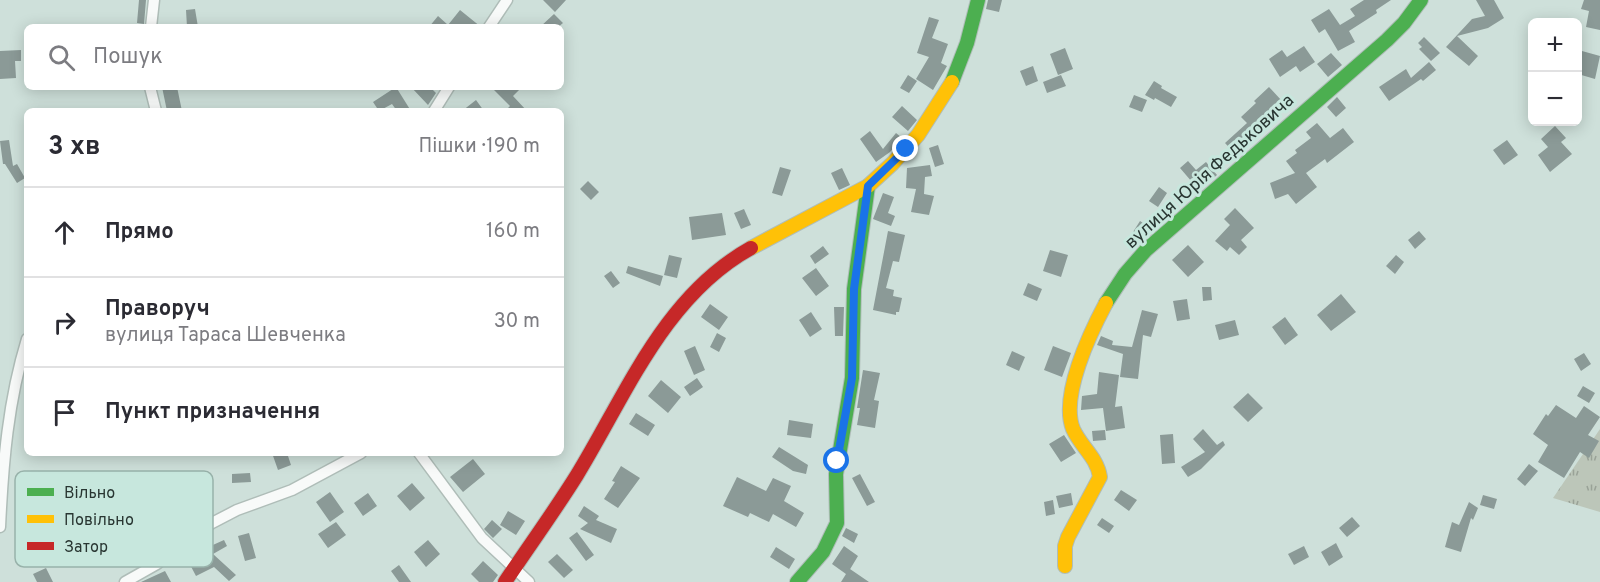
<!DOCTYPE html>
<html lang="uk">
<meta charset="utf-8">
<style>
body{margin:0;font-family:Overpass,sans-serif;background:#f2f2f3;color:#2b2b33}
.controls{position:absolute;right:18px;top:18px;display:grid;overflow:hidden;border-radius:9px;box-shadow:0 3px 15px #0003}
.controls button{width:54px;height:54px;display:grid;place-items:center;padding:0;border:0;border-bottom:2px solid #e1e1e2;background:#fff;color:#2b2b33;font:30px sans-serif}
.stop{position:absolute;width:18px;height:18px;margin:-14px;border:4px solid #1a73e8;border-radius:50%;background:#fff}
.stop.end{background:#1a73e8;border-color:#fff;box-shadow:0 2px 6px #0008}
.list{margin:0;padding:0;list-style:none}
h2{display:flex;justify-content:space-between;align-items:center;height:78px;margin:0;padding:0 24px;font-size:26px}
h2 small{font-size:20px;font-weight:400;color:#7c7c81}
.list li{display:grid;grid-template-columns:39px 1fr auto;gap:18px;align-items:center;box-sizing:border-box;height:90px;padding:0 24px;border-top:2px solid #e1e1e2}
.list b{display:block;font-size:22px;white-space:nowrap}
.list p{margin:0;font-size:20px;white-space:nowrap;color:#7c7c81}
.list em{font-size:20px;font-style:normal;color:#7c7c81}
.icon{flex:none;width:33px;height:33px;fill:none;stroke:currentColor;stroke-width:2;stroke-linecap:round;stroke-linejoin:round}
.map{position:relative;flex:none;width:1600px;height:582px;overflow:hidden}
.search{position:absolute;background:#fff;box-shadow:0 3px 15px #0003;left:24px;top:24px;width:540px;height:66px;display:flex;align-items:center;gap:15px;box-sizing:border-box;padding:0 21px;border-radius:9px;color:#7c7c81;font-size:22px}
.panel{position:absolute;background:#fff;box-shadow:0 3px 15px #0003;left:24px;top:108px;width:540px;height:348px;border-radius:9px}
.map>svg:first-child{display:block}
</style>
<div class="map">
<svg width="1600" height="582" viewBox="0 0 1600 582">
<defs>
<pattern id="grass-tufts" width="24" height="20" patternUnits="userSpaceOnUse" patternTransform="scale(1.5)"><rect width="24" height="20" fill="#bcc6b9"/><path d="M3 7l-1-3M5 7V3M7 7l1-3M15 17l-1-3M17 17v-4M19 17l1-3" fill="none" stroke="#99a297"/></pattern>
</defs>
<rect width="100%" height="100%" fill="#cee0da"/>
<path fill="url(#grass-tufts)" d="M 1600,429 L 1600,512 L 1553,498 Z"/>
<path fill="#8b9a97" d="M 139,0 L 146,0 L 144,24 L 137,23 Z
M 543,0 L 566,0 L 555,12 Z
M 988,0 L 1002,0 L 999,12 L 986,9 Z
M 1364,0 L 1391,0 L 1376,10 L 1377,13 L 1349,31 L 1355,42 L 1338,51 L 1325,29 L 1319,33 L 1311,20 L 1329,9 L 1340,25 L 1355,16 L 1350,9 Z
M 1476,0 L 1494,0 L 1504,18 L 1488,28 L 1457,36 L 1478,56 L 1469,66 L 1446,47 L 1472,19 L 1485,16 Z
M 1584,0 L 1600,0 L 1600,30 L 1586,27 L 1589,11 L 1581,9 Z
M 195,9 L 198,27 L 187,27 L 186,10 Z
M 460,10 L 481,27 L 429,27 L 438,16 L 448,25 Z
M 554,14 L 563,23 L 558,27 L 540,27 Z
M 929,17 L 939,20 L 932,38 L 948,44 L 941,63 L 947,66 L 933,90 L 916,79 L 929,57 L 917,53 Z
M 1424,37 L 1440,53 L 1431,61 L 1419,49 L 1422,47 L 1418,43 Z
M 1304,46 L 1315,62 L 1300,72 L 1296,66 L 1280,77 L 1269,59 L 1282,50 L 1287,57 Z
M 1065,48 L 1073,69 L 1058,75 L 1050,54 Z
M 21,50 L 21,61 L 15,61 L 16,78 L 0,79 L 0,51 Z
M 1582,51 L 1600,56 L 1595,79 L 1578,74 Z
M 1331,53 L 1342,65 L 1328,77 L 1317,64 Z
M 1429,62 L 1436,70 L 1423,81 L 1421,79 L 1389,101 L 1379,87 L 1406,69 L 1411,78 Z
M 1033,66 L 1038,81 L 1026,86 L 1020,71 Z
M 908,75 L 917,81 L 909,93 L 900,88 Z
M 1061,75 L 1066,86 L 1047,93 L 1043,82 Z
M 1154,81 L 1162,86 L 1161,88 L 1177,97 L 1171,107 L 1155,98 L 1154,100 L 1145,95 Z
M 162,87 L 177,87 L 182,111 L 167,111 Z
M 396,87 L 411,111 L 397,111 L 392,104 L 379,111 L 373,102 Z
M 411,87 L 430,87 L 436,93 L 428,105 Z
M 491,87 L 522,87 L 513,96 L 527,111 L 505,111 L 510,106 Z
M 1269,87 L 1282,101 L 1260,122 L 1266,129 L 1237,156 L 1225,143 L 1247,123 L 1241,117 L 1256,103 L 1254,101 Z
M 1134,95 L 1147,100 L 1142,112 L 1129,107 Z
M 1337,97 L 1346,108 L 1336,117 L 1327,107 Z
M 476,100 L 484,111 L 462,111 Z
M 902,106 L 917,120 L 908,131 L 892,117 Z
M 1317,123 L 1330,138 L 1343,128 L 1354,142 L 1327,163 L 1325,159 L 1306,173 L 1317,187 L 1296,204 L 1288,194 L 1275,199 L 1270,183 L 1295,173 L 1286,161 L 1297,153 L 1295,150 L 1311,138 L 1306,132 Z
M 1555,126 L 1566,138 L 1561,142 L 1572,154 L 1550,172 L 1538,155 L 1548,147 L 1541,139 Z
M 870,131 L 883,149 L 896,133 L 902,138 L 890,152 L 876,162 L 860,139 Z
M 9,140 L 13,166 L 17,164 L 25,178 L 17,183 L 5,164 L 3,164 L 0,141 Z
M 1507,140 L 1518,155 L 1504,165 L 1493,150 Z
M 938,145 L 944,164 L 935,167 L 929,148 Z
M 1188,161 L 1196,170 L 1206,162 L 1217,175 L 1192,196 L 1185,188 L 1192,182 L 1180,168 Z
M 930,165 L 932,176 L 925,177 L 924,194 L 934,196 L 929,215 L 911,212 L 916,189 L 906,188 L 907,168 Z
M 780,167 L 791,170 L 782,196 L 772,193 Z
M 842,168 L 850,185 L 839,190 L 831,173 Z
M 588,181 L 599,192 L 591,200 L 580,189 Z
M 1159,187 L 1167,193 L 1158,207 L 1149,201 Z
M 883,193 L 894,197 L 888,213 L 895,216 L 891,226 L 873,219 Z
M 1235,208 L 1254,228 L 1241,240 L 1247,247 L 1239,255 L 1230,247 L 1227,251 L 1215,241 L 1230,225 L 1224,219 Z
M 744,209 L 751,225 L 741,229 L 734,213 Z
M 722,213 L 726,235 L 692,240 L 689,217 Z
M 1140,221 L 1149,227 L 1143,238 L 1133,232 Z
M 888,231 L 905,235 L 899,262 L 893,261 L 886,288 L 894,290 L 893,296 L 902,298 L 899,312 L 896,312 L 896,315 L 873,310 Z
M 1419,231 L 1426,239 L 1415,249 L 1408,240 Z
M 1188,245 L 1204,262 L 1188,277 L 1172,260 Z
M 823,246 L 829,254 L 815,264 L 810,256 Z
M 1050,250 L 1068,255 L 1061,277 L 1043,271 Z
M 669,255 L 682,258 L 677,278 L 664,275 Z
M 1396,255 L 1404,262 L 1395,274 L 1386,266 Z
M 628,266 L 663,276 L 660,286 L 626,273 Z
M 816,268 L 829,286 L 816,296 L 802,278 Z
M 611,271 L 620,283 L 613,288 L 604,276 Z
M 1028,283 L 1042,289 L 1037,301 L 1023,295 Z
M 1202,287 L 1211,287 L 1212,300 L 1203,301 Z
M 1341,294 L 1356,312 L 1331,331 L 1317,315 Z
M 1187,299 L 1190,319 L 1177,321 L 1173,301 Z
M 710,304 L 728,317 L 719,330 L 701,317 Z
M 834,307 L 844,307 L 843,336 L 835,336 Z
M 1142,310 L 1158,314 L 1151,337 L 1143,335 L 1138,379 L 1120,377 L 1123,354 L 1097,345 L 1101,336 L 1113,341 L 1112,345 L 1132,347 Z
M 811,312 L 822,329 L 810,337 L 799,320 Z
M 1285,317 L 1298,335 L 1285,345 L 1272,327 Z
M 1235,320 L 1239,335 L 1219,340 L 1215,325 Z
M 717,333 L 726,338 L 719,352 L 710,347 Z
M 695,346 L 705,370 L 694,375 L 684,351 Z
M 1053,346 L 1071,353 L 1062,377 L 1044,370 Z
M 1012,351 L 1025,357 L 1019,371 L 1006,365 Z
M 1584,353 L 1591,364 L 1581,371 L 1574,359 Z
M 863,370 L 880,373 L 874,400 L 879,401 L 875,428 L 857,425 L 860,408 L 857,408 Z
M 1099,372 L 1119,375 L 1115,407 L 1122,406 L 1125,428 L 1106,431 L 1103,408 L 1081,410 L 1082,396 L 1097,394 Z
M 697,378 L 703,387 L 690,396 L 684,387 Z
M 661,380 L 681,397 L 668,413 L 648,396 Z
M 1583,386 L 1595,393 L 1589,403 L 1577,396 Z
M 1248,393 L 1263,408 L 1248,422 L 1233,407 Z
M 1556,405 L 1576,418 L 1584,406 L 1600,417 L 1588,435 L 1599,441 L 1589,458 L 1580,452 L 1564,478 L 1538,462 L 1548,445 L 1533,434 L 1546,414 L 1548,416 Z
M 636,413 L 655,425 L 648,436 L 629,424 Z
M 789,420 L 813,424 L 811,438 L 787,435 Z
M 1203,429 L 1217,445 L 1223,441 L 1225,445 L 1201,469 L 1188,477 L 1181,467 L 1205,452 L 1193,439 Z
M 1105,430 L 1106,440 L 1093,441 L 1092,431 Z
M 1173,434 L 1175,463 L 1162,464 L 1160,435 Z
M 1064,435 L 1076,453 L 1061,462 L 1049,444 Z
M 779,447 L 808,465 L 806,474 L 793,471 L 772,457 Z
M 272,453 L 287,453 L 291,465 L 278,470 Z
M 473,459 L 485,474 L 463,492 L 450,477 Z
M 1529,464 L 1538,471 L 1525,486 L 1517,479 Z
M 621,466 L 640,478 L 618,508 L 604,499 L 615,482 L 612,481 Z
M 250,473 L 251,482 L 232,483 L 232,474 Z
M 860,474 L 875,502 L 867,506 L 852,478 Z
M 737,477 L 766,491 L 773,478 L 791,486 L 784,501 L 804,513 L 796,527 L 773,514 L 769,522 L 750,513 L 748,517 L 723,506 Z
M 412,483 L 425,498 L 410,511 L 397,496 Z
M 1121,490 L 1137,500 L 1129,511 L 1114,500 Z
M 330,492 L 344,512 L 330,522 L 316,502 Z
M 368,493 L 377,506 L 363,516 L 354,503 Z
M 1071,493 L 1073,505 L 1059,508 L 1056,496 Z
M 1483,495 L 1497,499 L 1494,509 L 1480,505 Z
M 1053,500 L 1055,514 L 1046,516 L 1044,502 Z
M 1469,502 L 1478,508 L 1473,520 L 1471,518 L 1461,552 L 1445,547 L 1452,522 L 1459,525 Z
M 584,506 L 599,516 L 596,520 L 617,529 L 611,543 L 580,529 L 588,523 L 578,516 Z
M 508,511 L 525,521 L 516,535 L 500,525 Z
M 1352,517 L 1360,526 L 1347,537 L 1339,528 Z
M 1102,518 L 1114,526 L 1109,533 L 1097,525 Z
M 492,520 L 502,529 L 493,538 L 484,529 Z
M 336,522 L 346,535 L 328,548 L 318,534 Z
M 846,528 L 858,534 L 854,543 L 842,536 Z
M 577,532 L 594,555 L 586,561 L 569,538 Z
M 249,533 L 256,558 L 245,561 L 238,536 Z
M 224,540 L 227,546 L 213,554 L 236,575 L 229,581 L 214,567 L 196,576 L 186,557 Z
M 428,540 L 440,554 L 426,567 L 414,552 Z
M 1336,543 L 1343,557 L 1329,566 L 1321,552 Z
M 844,546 L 858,556 L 849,571 L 850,569 L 869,582 L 841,582 L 846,574 L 832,564 Z
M 1304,546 L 1309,557 L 1294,565 L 1288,554 Z
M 776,547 L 795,559 L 789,569 L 770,557 Z
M 557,554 L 573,570 L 564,578 L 548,562 Z
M 483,561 L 498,575 L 493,582 L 479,582 L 471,574 Z
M 399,565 L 411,582 L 399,582 L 391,571 Z
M 46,568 L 53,582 L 37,582 L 33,574 Z
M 165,571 L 171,582 L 141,582 Z"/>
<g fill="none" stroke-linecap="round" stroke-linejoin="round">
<defs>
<path id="street" d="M 151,27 L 154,0
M 489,27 L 507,0
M 150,87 L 156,111
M 434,111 L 449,87
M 419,453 L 482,538 L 529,582
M 0,527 C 3,462 8,401 27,339
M 125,582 L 157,564 L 188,538 L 212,523 L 237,510 L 292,490 L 361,453"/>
<path id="fast" d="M 952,82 L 967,43 L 978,0
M 1106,303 L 1125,274 L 1146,250 L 1387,40 L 1404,23 L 1421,0
M 797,582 L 823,552 L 837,523 L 836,474 L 852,378 L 854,289 L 868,186"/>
<path id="slow" d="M 751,248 L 868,186 L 893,163 L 918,135 L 952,82
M 1065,566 L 1065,546 L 1068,537 L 1100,477 C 1097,457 1081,447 1073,429 C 1060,396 1090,333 1106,303"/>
<path id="jam" d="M 505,582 C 529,546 554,512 577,475 C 626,395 664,296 751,248"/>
</defs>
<use href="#street" stroke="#afbdb8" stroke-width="13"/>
<use href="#fast" stroke="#afbdb8" stroke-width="16"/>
<use href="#slow" stroke="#afbdb8" stroke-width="16"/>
<use href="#jam" stroke="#afbdb8" stroke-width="16"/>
<use href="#street" stroke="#f8faf9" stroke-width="10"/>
<use href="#fast" stroke="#4caf50" stroke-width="14"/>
<use href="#slow" stroke="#ffc107" stroke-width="14"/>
<use href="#jam" stroke="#c62828" stroke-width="14"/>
</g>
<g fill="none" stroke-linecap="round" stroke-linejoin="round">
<path stroke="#1a73e8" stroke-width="8" d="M 837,461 L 852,378 L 854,289 L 868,186 L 906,149"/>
</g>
<g text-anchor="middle" stroke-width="6" stroke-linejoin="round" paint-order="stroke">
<g font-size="18" fill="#293632" stroke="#c7e7dd">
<text transform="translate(1209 171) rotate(-42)" y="6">вулиця Юрія Федьковича</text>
</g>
</g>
<rect x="15" y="471" width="198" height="96" rx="9" fill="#c7e7dd" stroke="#98b2aa" stroke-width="1.5"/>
<rect x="27" y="488" width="27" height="8" fill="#4caf50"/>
<rect x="27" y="515" width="27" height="8" fill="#ffc107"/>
<rect x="27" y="542" width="27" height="8" fill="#c62828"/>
<g font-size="16" fill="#293632">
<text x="64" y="498">Вільно</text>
<text x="64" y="525">Повільно</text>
<text x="64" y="552">Затор</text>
</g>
</svg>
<div class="controls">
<button>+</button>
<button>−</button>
</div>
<div class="stop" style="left:837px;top:461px"></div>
<div class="stop end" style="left:906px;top:149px"></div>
<div class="search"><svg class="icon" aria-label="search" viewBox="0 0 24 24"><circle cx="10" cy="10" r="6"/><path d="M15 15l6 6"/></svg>Пошук</div>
<section class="panel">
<h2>3 хв<small>Пішки · 190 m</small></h2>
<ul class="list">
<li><svg class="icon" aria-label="ahead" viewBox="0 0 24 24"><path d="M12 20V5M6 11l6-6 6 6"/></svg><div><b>Прямо</b></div><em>160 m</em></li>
<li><svg class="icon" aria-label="right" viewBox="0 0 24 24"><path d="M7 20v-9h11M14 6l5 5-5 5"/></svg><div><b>Праворуч</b><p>вулиця Тараса Шевченка</p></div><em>30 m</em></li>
<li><svg class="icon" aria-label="arrive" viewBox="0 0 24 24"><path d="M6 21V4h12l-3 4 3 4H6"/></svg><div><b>Пункт призначення</b></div></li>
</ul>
</section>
</div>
